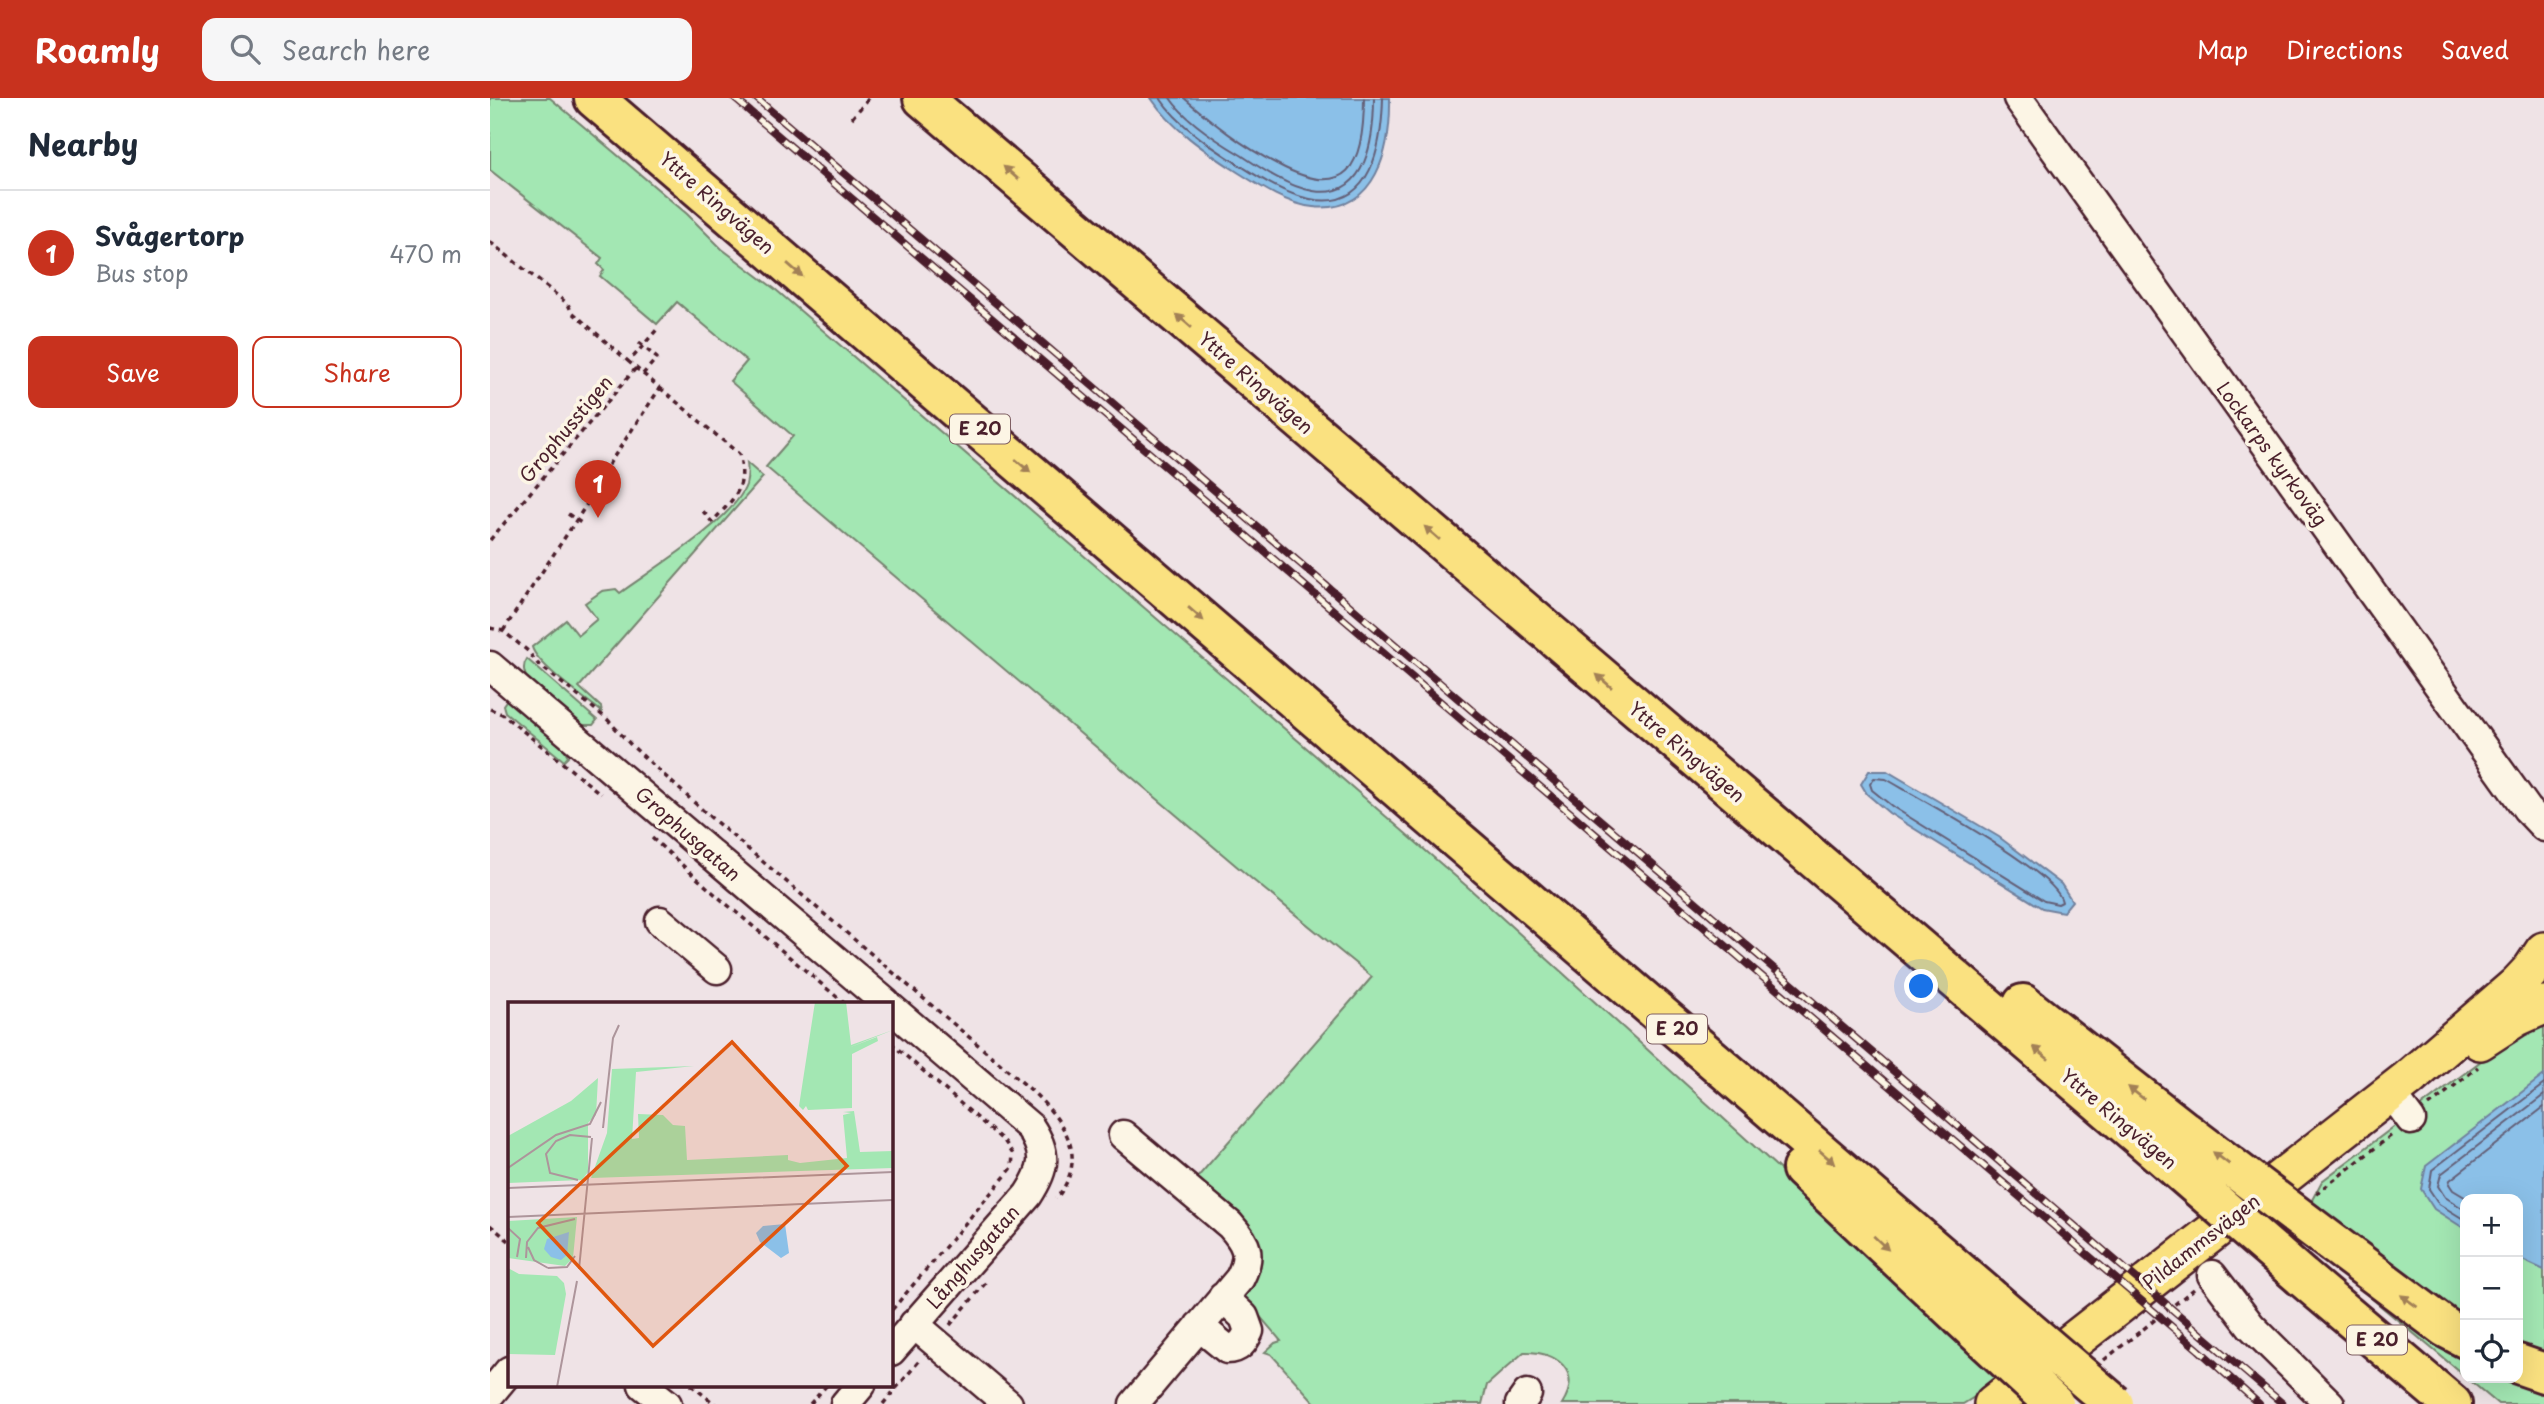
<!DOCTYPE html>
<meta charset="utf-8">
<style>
body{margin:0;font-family:"Playpen Sans",sans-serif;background:#f6f6f7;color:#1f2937}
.controls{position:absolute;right:21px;bottom:21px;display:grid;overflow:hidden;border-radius:14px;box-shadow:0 7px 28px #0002}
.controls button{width:63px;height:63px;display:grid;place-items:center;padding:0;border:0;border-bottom:2px solid #e0e1e3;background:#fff;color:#1f2937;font:35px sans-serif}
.you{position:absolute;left:1432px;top:889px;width:24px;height:24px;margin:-18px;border:5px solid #fff;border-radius:50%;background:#1a73e8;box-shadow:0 0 0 10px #1a73e833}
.badge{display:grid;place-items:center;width:46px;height:46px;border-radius:50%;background:#c8321e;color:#fff;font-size:23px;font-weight:700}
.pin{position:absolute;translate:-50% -58px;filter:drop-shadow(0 2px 4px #0008)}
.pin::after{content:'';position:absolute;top:37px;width:24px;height:21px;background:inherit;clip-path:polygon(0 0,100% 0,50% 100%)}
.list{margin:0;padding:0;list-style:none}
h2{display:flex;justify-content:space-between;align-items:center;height:91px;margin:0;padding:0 28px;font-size:30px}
h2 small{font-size:23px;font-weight:400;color:#747a83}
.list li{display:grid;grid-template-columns:46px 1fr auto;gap:21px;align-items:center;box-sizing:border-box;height:126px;padding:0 28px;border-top:2px solid #e0e1e3}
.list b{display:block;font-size:26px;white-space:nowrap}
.list p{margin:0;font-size:23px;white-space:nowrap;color:#747a83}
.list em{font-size:23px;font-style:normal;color:#747a83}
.actions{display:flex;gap:14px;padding:21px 28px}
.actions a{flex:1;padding:16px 0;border:2px solid #c8321e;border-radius:14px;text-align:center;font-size:24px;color:#c8321e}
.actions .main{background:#c8321e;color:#fff}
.icon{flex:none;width:38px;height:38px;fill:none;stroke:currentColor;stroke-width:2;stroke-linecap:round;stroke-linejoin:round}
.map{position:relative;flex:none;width:2054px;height:1306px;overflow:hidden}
header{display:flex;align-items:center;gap:42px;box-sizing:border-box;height:98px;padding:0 35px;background:#c8321e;color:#fff}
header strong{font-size:33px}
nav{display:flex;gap:38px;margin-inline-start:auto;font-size:24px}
.search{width:490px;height:63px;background:#f6f6f7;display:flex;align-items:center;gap:18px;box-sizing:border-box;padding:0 24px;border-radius:14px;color:#747a83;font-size:26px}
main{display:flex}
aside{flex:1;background:#fff}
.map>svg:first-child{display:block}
</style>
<header>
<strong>Roamly</strong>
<div class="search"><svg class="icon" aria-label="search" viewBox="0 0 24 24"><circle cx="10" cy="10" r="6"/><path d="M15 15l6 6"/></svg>Search here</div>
<nav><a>Map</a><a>Directions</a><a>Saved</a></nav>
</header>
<main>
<aside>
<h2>Nearby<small></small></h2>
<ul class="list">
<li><span class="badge">1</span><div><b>Svågertorp</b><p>Bus stop</p></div><em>470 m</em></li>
</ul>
<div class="actions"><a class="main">Save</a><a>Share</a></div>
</aside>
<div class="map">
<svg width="2054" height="1306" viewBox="0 0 2054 1306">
<rect width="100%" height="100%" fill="#efe3e6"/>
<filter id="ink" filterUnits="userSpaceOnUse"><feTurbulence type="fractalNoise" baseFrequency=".0143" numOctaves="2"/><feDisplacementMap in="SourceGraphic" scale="14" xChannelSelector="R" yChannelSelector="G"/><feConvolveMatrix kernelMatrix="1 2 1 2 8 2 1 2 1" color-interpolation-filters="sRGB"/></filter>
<g filter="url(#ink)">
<path fill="#a3e7b3" stroke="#76836f" stroke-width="2" d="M 0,0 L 60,0 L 197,116 L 232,151 L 285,191 L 980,791 L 1518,1278 L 1473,1306 L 1072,1306 C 1093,1273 1066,1253 1034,1254 L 997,1287 L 992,1306 L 826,1306 L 781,1256 L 775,1254 L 785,1245 L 791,1243 L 749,1194 L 770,1162 L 771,1151 L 706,1081 L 882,879 L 763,782 L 276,369 L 303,338 L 240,283 L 257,263 L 187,204 L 167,226 L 110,178 L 114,172 L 108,166 L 112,160 L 0,72 Z
M 257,365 L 273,379 L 89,589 L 111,609 L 112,614 C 97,602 46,566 42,549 L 76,522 L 88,537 L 107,521 L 95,505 L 112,493 L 126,491 L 130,495 C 161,472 243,423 256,387 C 258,380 258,373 257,365 Z
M 37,561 L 107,622 L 103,627 L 90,627 L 37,581 C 34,574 32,568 37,561 Z
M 18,600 L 73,647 L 78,659 L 74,663 L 15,614 L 13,607 Z
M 2054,920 L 2054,1306 L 2008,1306 L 1977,1280 L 2028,1280 L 2028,1101 L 1975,1101 L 1975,1278 L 1804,1136 L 1832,1083 L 2044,923 Z"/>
<path fill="#8bc0e8" stroke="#71809c" stroke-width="2" d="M 661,0 L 900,0 C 901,50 887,116 823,109 C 796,106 768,87 746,73 C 715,53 682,31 661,0 Z
M 1379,673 L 1397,673 L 1509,739 L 1571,786 L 1582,803 L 1573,814 L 1552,810 L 1399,715 L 1377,696 L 1371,686 Z
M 2054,977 L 2054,1172 L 2028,1160 L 2028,1101 L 1975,1101 L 1975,1131 L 1944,1111 L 1931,1091 L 1936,1068 Z"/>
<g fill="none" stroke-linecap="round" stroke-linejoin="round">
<path stroke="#645f77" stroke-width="2" d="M 670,0 C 688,27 720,48 748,66 C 770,80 794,96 820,101 C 883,114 892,44 893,0
M 680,0 C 695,22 729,44 751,57 C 772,71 798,89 823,93 C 878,102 884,38 884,0
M 694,0 C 723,25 752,48 787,66 C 858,104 874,68 874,0
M 1384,680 L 1396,681 C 1427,699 1568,775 1572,804 L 1568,806 L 1554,803 L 1403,709 L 1382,692 L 1380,686 Z
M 1978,1101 L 1963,1092 L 1959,1086 L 1960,1082 L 2054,1009
M 1975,1112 L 1955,1099 L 1948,1088 L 1951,1076 L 2054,997
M 1975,1122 L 1949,1106 L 1939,1091 L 1942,1072 L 2054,986"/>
<defs>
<path id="minor" d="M 1528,0 L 2037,711 L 2054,729
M 0,568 L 396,905
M 170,823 L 227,871
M 401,910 L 540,1029 C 558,1056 555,1071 538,1097 L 401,1253
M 1901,995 L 1921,1022
M 633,1037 L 740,1127 C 757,1146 762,1156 750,1180 L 644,1306
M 1722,1177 L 1761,1228 L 1840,1306
M 424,1226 L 518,1306
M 709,1228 L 737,1251 C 749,1251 754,1244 759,1233 L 754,1219 L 733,1199
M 153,1287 L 177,1306
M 0,1296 L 19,1273
M 355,1306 L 371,1287
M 1030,1306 L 1037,1296"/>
<path id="major" d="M 1990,943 L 2027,919 L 2054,907
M 1503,1306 L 1918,981 L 2027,887 L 2042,871 L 2054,853"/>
<path id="highway" d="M 104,0 L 1498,1198
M 433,0 L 1678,1063
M 1533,906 L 1700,1037
M 1312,1071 L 1470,1219
M 1844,1146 L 1956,1230 L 1975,1240
M 1812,1179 L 1962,1306
M 2028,1266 L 2054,1275"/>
</defs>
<use href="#minor" stroke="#4a1f2b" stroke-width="33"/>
<use href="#major" stroke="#4a1f2b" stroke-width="42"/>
<use href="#highway" stroke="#4a1f2b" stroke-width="44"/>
<path stroke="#4a1f2b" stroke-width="3.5" stroke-dasharray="5 5" stroke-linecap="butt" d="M 362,20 L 379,0
M 0,144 L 78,206 L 81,213 L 139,264
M 149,245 L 167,260 L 153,276
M 170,290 L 249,356 C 258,391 244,400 222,424 L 212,412
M 78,416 L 91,425
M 0,442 L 146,270
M 0,530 L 13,533 L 38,553 L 47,565 L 117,621 L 141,647 L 218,717 L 540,991 C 573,1023 601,1057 566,1101
M 13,533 L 122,368 L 119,366 L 170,290 L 139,264 L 169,229
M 0,611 L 12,616 L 111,696
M 162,740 L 227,798 L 354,905
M 401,945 L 515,1044 L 523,1056 L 522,1070 L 401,1213
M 1939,1008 L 1988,969
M 1826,1096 L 1903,1036
M 0,1127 L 19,1143
M 460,1227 L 498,1182
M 1614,1262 L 1704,1191
M 201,1287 L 225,1306
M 320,1306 L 337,1287
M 393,1306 L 430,1262"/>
<use href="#minor" stroke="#fcf5e5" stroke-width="28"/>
<use href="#major" stroke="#fae180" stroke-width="37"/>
<use href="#highway" stroke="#fae180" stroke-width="38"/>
<defs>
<path id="rail" d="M 244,0 L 1709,1252 L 1769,1306
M 266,0 L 1793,1306"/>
</defs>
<use href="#rail" stroke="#4a1f2b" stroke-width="8"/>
<use href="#rail" stroke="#fcf5e5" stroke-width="5" stroke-dasharray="16" stroke-linecap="butt"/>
<defs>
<path id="highway-bridge" d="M 1700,1037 L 1844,1146
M 1678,1063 L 1812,1179
M 1498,1198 L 1624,1306
M 1470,1219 L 1564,1306"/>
</defs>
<use href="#highway-bridge" stroke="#4a1f2b" stroke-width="44" stroke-linecap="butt"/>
<use href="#highway-bridge" stroke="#fae180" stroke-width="38"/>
</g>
<defs><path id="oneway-solid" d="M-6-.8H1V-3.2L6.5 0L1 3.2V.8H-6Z" transform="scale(1.75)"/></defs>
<g fill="#a28056">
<use href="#oneway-solid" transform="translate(521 75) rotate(-139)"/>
<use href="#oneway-solid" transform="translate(305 172) rotate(41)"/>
<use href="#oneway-solid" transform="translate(694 223) rotate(-139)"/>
<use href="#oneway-solid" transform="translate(533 368) rotate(41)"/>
<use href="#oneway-solid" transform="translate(942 435) rotate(-139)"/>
<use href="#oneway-solid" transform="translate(706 516) rotate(41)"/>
<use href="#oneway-solid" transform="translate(1114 583) rotate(-139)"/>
<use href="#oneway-solid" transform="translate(1551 955) rotate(-140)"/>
<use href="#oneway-solid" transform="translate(1646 995) rotate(-142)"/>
<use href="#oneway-solid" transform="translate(1337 1059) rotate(41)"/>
<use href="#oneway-solid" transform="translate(1731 1060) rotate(-143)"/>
<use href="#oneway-solid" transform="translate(1391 1145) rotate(43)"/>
<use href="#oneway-solid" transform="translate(1919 1203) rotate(-144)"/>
</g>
</g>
<g text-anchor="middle" stroke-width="7" stroke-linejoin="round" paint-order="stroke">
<g fill="#fcf5e5" stroke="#7f5f63" stroke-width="2">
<rect x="460" y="316.5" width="60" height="29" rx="5"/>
<rect x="1157" y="916.5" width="60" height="29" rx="5"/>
<rect x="1857" y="1227.5" width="60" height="29" rx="5"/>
</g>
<g font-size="18" font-weight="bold" fill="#4a1f2b">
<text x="490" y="337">E 20</text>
<text x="1187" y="937">E 20</text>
<text x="1887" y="1248">E 20</text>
</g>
<g font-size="19" fill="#4a1f2b" stroke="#fcf5e5">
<text transform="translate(227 105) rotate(41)" y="7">Yttre Ringvägen</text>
<text transform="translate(766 285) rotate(41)" y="7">Yttre Ringvägen</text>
<text transform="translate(76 331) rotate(-50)" y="7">Grophusstigen</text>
<text transform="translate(1782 356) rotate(54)" y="7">Lockarps kyrkoväg</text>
<text transform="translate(1197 654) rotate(40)" y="7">Yttre Ringvägen</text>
<text transform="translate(198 736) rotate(41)" y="7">Grophusgatan</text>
<text transform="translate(1629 1021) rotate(40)" y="7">Yttre Ringvägen</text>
<text transform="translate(1711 1144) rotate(-38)" y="7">Pildammsvägen</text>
<text transform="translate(483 1159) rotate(-49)" y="7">Långhusgatan</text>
</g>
</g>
<g transform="translate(18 904)">
<rect width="385" height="385" fill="#efe3e6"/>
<path d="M 307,0 L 338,0 L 343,43 L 385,28 L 340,46 L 369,35 L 370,39 L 344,52 L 344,106 L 300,108 L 298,104 L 295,108 L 291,104 ZM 186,64 L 128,70 L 124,137 L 131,136 L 130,112 L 155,113 L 165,123 L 177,124 L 179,158 L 280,153 L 280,158 L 292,161 L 339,156 L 335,113 L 343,111 L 335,110 L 346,109 L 352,150 L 385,149 L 385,166 L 83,176 L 99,131 L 104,67 ZM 90,76 L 88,113 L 80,121 L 80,170 L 74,178 L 0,181 L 0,134 L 63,99 ZM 69,215 L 65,256 L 57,264 L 0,256 L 0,219 ZM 0,266 L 11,272 L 49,274 L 56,281 L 58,292 L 47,353 L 0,352 Z" fill="#a3e7b3"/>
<path d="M 277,222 L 281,251 L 273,256 L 252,240 L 248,231 L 255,224 ZM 61,230 L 59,253 L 53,258 L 43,255 L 36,247 L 39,237 Z" fill="#8bc0e8"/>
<path fill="none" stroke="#ad959b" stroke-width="2" d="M 95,126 L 105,36 L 111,23M 0,166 L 48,133 L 82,122 L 93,100M 70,178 L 42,171 L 38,152 L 48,139 L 62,133 L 83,135M 0,186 L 385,170M 0,215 L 385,198M 0,226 L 12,237 L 9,255M 20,245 L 26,258 L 40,266M 18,256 L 19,240 L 30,226 L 67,217M 40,266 L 59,265 L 67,254M 71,267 L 84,136M 49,385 L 69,279"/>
<path fill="#e0560e" fill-opacity="0.15" stroke="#e0560e" stroke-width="3.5" d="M 224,40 L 339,164 L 145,344 L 30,221 Z"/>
<rect width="385" height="385" fill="none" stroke="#4a1f2b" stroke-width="3.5"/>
</g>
</svg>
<div class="controls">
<button>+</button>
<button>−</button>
<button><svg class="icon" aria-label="locate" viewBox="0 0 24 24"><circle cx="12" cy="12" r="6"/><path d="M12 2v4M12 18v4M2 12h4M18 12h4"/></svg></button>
</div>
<div class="you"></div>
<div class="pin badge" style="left:108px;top:420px">1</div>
</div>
</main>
